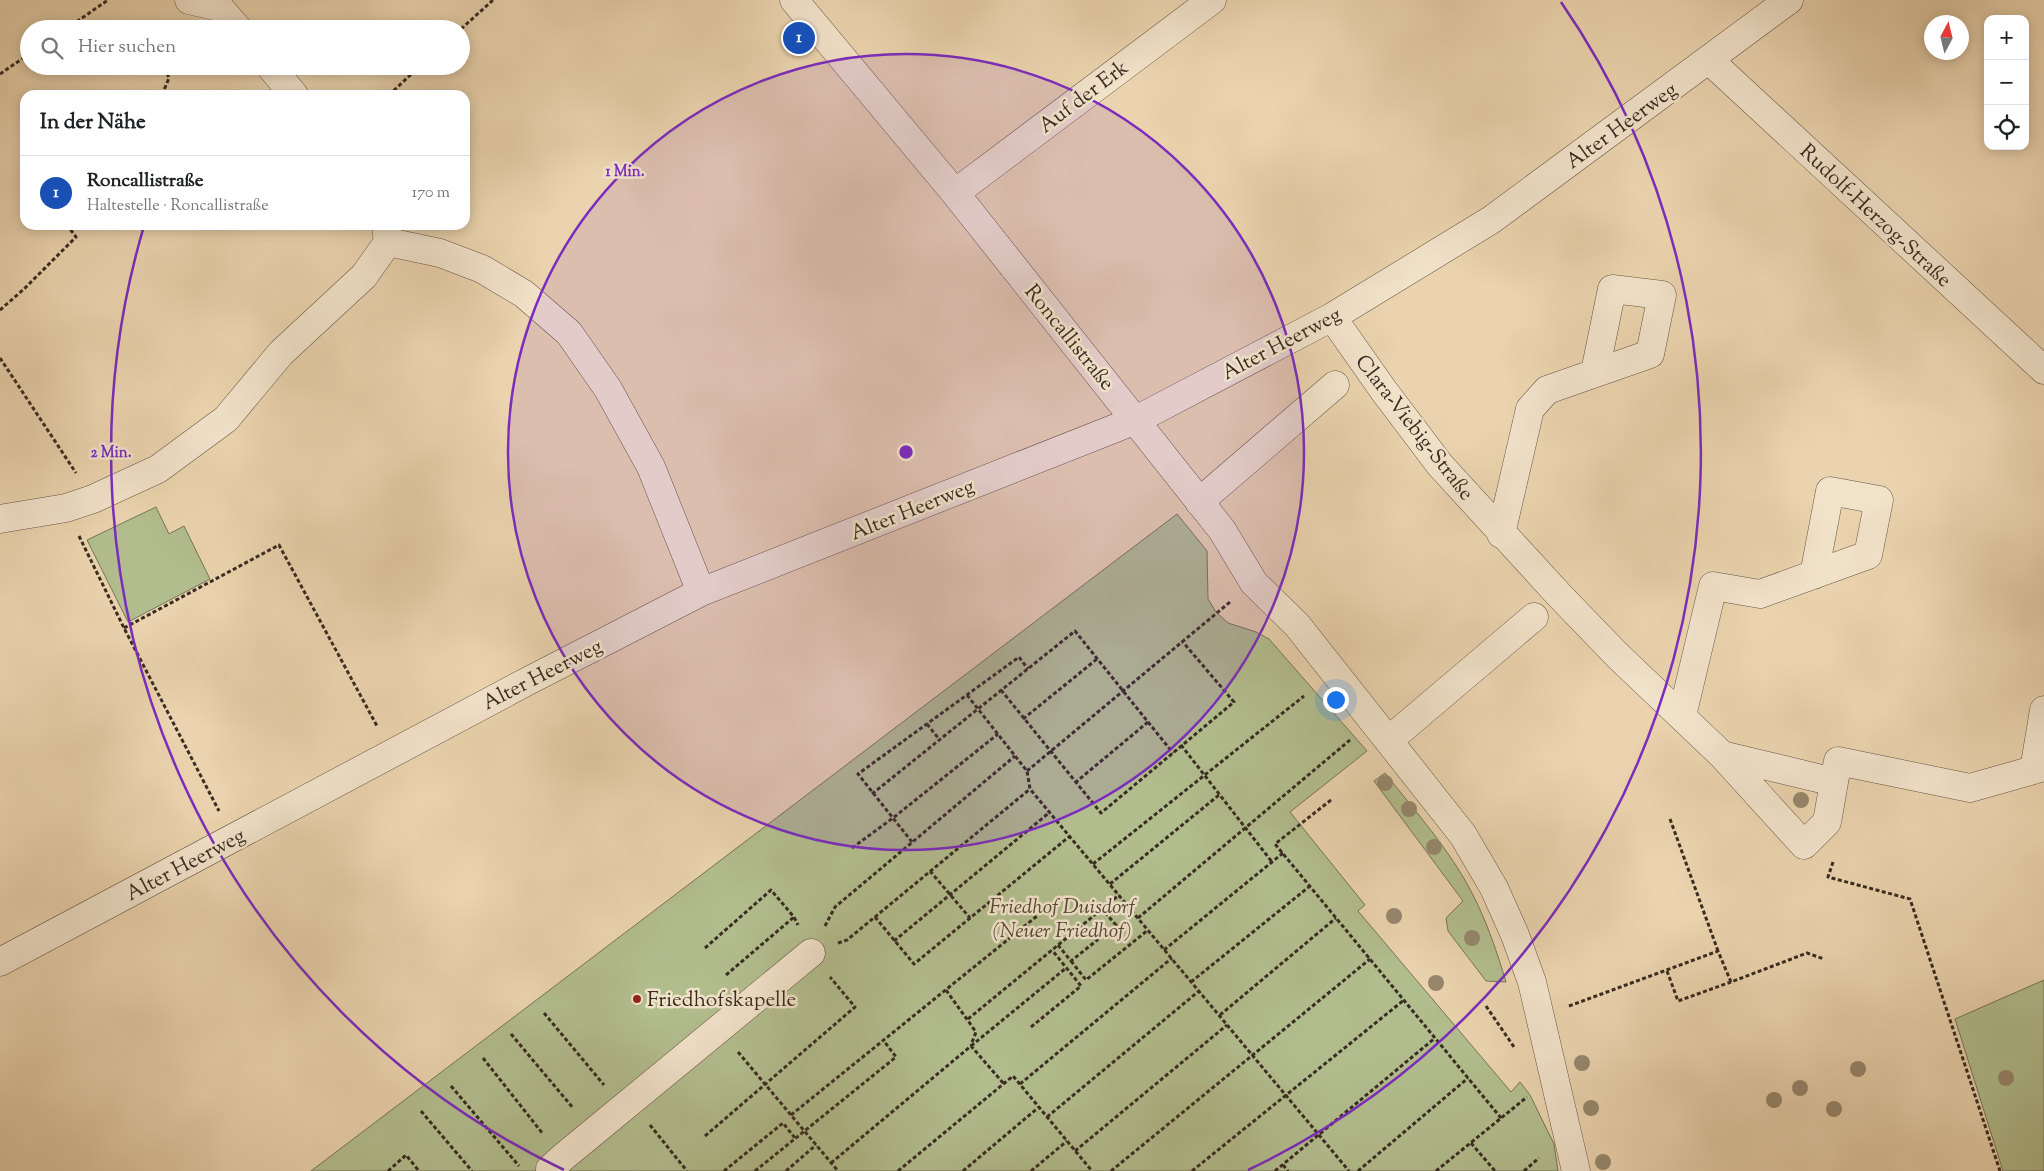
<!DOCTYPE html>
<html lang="de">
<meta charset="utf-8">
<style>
body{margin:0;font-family:"Sorts Mill Goudy",serif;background:#f2f2f2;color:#202124}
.controls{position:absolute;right:15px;top:15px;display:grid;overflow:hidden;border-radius:10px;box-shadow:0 2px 12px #0003}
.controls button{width:45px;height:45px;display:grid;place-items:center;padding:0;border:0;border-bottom:1px solid #e0e0e0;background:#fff;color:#202124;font:25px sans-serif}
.compass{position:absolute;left:1924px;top:15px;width:45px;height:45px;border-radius:50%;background:#fff;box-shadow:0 2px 12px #0003;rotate:7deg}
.you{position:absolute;left:1335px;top:699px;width:18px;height:18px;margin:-12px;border:4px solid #fff;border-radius:50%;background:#1a73e8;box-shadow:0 0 0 8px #1a73e833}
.badge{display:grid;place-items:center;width:32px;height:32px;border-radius:50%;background:#8f2418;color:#fff;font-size:16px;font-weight:700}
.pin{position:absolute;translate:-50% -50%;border:2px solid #fff;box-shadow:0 1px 5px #0006}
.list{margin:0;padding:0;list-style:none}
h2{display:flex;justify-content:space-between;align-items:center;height:65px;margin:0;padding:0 20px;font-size:21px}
h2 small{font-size:16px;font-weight:400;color:#757577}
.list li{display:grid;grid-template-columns:32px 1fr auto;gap:15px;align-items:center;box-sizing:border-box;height:75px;padding:0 20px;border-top:1px solid #e0e0e0}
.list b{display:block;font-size:19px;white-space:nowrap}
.list p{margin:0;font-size:16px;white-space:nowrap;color:#757577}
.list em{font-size:16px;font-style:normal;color:#757577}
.icon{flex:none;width:28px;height:28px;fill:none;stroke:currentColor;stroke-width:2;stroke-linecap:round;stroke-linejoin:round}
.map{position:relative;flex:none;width:2044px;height:1171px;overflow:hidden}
.search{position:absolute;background:#fff;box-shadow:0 2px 12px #0003;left:20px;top:20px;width:450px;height:55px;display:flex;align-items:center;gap:12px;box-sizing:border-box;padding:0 18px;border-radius:28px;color:#757577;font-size:19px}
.panel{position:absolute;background:#fff;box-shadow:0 2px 12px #0003;left:20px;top:90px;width:450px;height:140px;border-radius:15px}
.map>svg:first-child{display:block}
</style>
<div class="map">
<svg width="2044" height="1171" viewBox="0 0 2044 1171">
<rect width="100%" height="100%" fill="#ead3ae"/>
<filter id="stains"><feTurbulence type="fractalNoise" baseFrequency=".004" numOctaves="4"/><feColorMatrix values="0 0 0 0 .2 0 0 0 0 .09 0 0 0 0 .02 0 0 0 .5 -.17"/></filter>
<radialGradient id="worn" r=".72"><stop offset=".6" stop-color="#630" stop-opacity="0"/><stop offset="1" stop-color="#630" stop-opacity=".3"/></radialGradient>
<path fill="#b2bd8e" stroke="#767458" d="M 156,507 L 169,534 L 184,526 L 210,579 L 128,622 L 87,540 Z
M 1177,514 L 1207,551 L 1208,599 L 1216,612 L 1228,623 L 1256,632 L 1269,639 L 1367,751 L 1290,812 L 1365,905 L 1358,911 L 1511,1092 L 1520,1082 L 1530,1095 L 1554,1144 L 1558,1171 L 311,1171 Z
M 1385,773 C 1415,811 1450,850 1472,893 C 1487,922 1497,952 1506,982 L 1486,981 L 1448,931 L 1446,918 L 1463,901 L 1374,781 Z
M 2044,980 L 2044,1171 L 2003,1171 L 1955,1019 Z"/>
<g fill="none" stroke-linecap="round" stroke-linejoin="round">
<defs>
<path id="minor" d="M 189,0 L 219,7 L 238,29
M 794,0 L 955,193 L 1222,530 L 1254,583 L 1297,625 L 1463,835 L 1494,888 L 1515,935 L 1532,982 L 1576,1171
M 1709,60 L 2044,370
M 270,66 L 294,95
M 955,193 L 1212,0
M 388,242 L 440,253 L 482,269 L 524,294 L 569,333 L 608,389 L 651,467 L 701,592
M 1332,317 L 1384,391 L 1440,465 L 1560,596 L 1618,656 L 1722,755 L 1804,845 L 1827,822 L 1834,782 L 1722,755
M 1199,502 L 1335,385
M 0,519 L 66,508 L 93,499 L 158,469 L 226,419 L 281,353 L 364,276 L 388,242 L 386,225
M 1501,534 L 1530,409 L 1547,390 L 1650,354 L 1662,295 L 1612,289 L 1595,372
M 1682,716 L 1713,586 L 1760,594 L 1868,555 L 1879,500 L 1830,491 L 1814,575
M 1389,740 L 1534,617
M 2034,770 L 2044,710
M 1834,782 L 1838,761 L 1970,788 L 2044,767
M 0,962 L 528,681 L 701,592 L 1136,420 L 1332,317 L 1491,220 L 1789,0
M 552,1171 L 550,1169 L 562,1158 L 811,953"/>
</defs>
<use href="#minor" stroke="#655644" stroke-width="29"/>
<path stroke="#392c21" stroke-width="3" stroke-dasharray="4 2.5" stroke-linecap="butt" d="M 66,29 L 108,0
M 461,29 L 493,0
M 0,74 L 29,54
M 162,95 L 169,78 L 164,66
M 389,95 L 420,66
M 0,310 L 24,289 L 76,237 L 67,225
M 0,358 L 76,473
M 79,536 L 124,628 L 219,811
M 124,628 L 279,545 L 377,726
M 1001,690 L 1101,813 L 1234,702 L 1182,641
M 967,695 L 1027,771 L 1030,789 L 1349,1171
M 1023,719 L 1097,659
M 1148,722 L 1173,753
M 927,724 L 939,739
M 1181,745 L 1272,862
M 1027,771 L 1230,602
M 872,794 L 1075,631 L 1148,722 L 1076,782
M 1331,800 L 1275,844 L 1501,1118
M 1670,819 L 1718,951
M 912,842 L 858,774 L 1019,657 L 1028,669
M 852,848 L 893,818 L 998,734
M 1833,862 L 1828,877 L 1910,899 L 2000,1171
M 1093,864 L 1304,696
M 930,871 L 970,918
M 1110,884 L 1219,795
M 875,917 L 914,964 L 1070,836
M 1138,918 L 1350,740
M 825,926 L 835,907 L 1015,756
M 894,941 L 1050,812
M 838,943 L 847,940 L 1030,789
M 1058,945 L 1071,961 L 1116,925 L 1102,909
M 705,948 L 771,890 L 794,917 L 798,925
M 1164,950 L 1283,853
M 1071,961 L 1086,980 L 1148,930
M 1667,971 L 1678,1001 L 1731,982
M 726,975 L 794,917
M 1191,982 L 1310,886
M 946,990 L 976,1032 L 971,1045
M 1486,1006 L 1514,1047
M 1569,1006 L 1718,951 L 1731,982 L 1807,953 L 1824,959
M 544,1013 L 604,1085
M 1220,1015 L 1336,918
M 968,1019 L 1119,895
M 1031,1027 L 1081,986 L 1052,950
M 511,1034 L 573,1108
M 971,1046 L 1066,968
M 738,1052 L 838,1171
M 483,1058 L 543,1134
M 1020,1084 L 1172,958
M 451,1086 L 519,1166
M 421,1111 L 472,1171
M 791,1115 L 1037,916
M 1047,1117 L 1199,991
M 650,1125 L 687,1171
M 705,1136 L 855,1007 L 830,977
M 1471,1143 L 1495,1171
M 1075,1151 L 1227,1025
M 831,1163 L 971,1046 L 1004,1084
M 1283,1165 L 1288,1171
M 388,1171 L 406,1155 L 419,1171
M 724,1171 L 783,1123 L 795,1138
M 755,1171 L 896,1057 L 884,1041
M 786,1171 L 816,1145
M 898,1171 L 1013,1076 L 1092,1171
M 963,1171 L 1039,1107
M 1031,1171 L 1067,1141
M 1111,1171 L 1370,959
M 1192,1171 L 1404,1000
M 1275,1171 L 1435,1038
M 1358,1171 L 1468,1078
M 1436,1171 L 1527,1097
M 1524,1171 L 1539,1158"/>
<use href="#minor" stroke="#f1e2ca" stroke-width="28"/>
</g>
<g fill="#96876d">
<circle cx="1385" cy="783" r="8"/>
<circle cx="1801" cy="800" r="8"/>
<circle cx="1409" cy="809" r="8"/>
<circle cx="1434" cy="847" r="8"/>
<circle cx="1394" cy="916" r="8"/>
<circle cx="1472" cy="938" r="8"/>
<circle cx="1436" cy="983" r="8"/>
<circle cx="1582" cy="1063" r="8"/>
<circle cx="1858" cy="1069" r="8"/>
<circle cx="2006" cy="1078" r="8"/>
<circle cx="1800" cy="1088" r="8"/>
<circle cx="1774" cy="1100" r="8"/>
<circle cx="1591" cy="1108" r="8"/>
<circle cx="1834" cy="1109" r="8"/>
<circle cx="1603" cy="1162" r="8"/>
</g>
<circle cx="906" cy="452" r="398" fill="#7b2cbf" fill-opacity=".12"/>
<g fill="none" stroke="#7b2cbf" stroke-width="2.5">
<circle cx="906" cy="452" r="398"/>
<path d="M564 1170A795 795 0 0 1 144 226M1561 2A795 795 0 0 1 1248 1170"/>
</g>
<circle fill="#8f2418" stroke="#f1e2ca" stroke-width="2" cx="637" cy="999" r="5"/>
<g text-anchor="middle" stroke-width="5" stroke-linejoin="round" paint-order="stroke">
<g font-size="21" fill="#392c21" stroke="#f1e2ca">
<text transform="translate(1083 96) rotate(-37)" y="7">Auf der Erk</text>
<text transform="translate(1621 125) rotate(-36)" y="7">Alter Heerweg</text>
<text transform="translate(1876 215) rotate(43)" y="7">Rudolf-Herzog-Straße</text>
<text transform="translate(1070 337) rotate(51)" y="7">Roncallistraße</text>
<text transform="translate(1281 343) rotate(-28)" y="7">Alter Heerweg</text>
<text transform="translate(1415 427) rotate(52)" y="7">Clara-Viebig-Straße</text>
<text transform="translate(912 509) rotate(-22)" y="7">Alter Heerweg</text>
<text transform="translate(542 674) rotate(-27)" y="7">Alter Heerweg</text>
<text transform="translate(185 864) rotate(-28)" y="7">Alter Heerweg</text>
</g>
<g font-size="21" font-style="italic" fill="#514937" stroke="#f1e2ca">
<text x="1062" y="913">Friedhof Duisdorf<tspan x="1062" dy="24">(Neuer Friedhof)</tspan></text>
</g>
<g font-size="21" fill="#392c21" stroke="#f1e2ca" text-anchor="start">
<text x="647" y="1006">Friedhofskapelle</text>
</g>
</g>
<circle cx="906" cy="452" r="8" fill="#7b2cbf" stroke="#f1e2ca" stroke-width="2.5"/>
<g font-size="15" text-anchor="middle" font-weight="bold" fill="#7b2cbf" stroke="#f1e2ca" stroke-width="5" stroke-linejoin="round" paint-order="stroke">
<text x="625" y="176">1 Min.</text>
<text x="111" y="457">2 Min.</text>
</g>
<rect width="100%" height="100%" filter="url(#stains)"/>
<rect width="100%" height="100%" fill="url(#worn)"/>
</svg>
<div class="controls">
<button>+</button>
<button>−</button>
<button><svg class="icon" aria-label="locate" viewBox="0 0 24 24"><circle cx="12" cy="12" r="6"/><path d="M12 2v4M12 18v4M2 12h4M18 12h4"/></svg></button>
</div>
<svg class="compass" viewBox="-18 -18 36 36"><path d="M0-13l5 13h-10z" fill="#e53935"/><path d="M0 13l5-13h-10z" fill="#757577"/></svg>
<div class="you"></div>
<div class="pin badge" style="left:799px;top:38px;background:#1a4fb4">1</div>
<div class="search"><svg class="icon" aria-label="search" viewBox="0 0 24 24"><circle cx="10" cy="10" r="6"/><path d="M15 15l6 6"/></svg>Hier suchen</div>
<section class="panel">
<h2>In der Nähe<small></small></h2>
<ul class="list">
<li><span class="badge" style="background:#1a4fb4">1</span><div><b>Roncallistraße</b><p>Haltestelle · Roncallistraße</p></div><em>170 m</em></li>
</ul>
</section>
</div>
